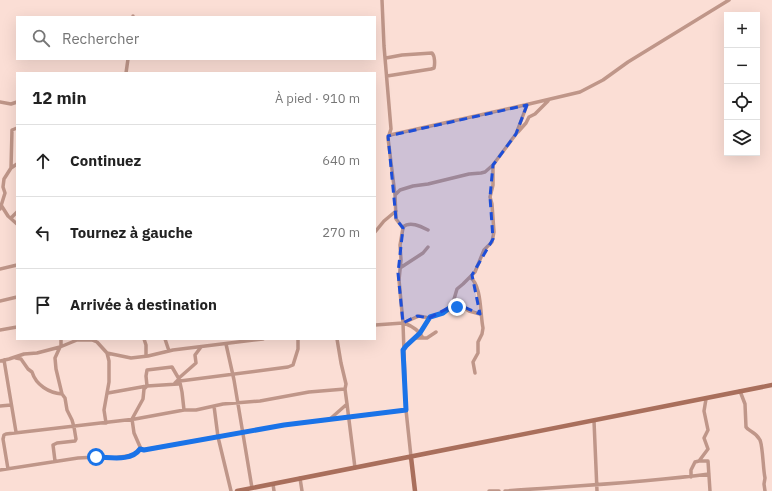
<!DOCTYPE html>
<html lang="fr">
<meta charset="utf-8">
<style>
body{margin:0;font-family:"IBM Plex Sans",sans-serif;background:#f2f2f2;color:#222}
.controls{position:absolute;right:12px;top:12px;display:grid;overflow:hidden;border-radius:0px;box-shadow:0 4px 16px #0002}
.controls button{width:36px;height:36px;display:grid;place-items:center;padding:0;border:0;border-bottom:1px solid #e0e0e0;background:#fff;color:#222;font:20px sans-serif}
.stop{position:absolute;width:12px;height:12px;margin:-9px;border:3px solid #1a73e8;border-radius:50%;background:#fff}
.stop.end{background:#1a73e8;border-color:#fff;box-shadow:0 1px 4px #0008}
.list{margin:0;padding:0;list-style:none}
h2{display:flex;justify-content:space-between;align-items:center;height:52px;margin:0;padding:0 16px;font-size:17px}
h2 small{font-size:13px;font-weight:400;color:#767676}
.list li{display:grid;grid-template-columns:26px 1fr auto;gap:12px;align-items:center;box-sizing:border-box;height:72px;padding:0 16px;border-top:1px solid #e0e0e0}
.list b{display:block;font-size:15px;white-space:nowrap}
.list em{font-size:13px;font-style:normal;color:#767676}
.icon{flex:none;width:22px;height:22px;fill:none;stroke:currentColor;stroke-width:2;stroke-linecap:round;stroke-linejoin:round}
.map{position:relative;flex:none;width:772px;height:491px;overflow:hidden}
.search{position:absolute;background:#fff;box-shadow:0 4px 16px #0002;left:16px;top:16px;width:360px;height:44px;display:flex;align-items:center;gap:10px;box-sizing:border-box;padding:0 14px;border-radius:0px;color:#767676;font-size:15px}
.panel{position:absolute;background:#fff;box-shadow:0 4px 16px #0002;left:16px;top:72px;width:360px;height:268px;border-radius:0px}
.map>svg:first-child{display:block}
</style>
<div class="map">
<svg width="772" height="491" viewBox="0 0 772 491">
<rect width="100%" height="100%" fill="#fbded5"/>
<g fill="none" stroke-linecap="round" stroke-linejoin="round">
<path stroke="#bf9689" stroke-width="3.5" d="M 382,0 L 384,46 L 391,129 L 388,138 L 395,195 L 396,219 L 403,228 L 400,245 L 401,260 L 399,280 L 403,323 L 406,410 L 411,457
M 133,16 L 133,17
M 386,58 L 402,55 L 432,53 C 435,56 435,64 434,68 L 431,69 L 387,76
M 126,73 L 128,59
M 0,102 L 11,104 L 17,102
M 518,132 L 526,123 L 529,117 L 535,114 L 548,101
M 390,135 L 529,104 L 580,92 L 603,80 L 628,62 L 729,0
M 11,168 L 17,164
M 395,195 L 400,190 L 413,186 L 428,184 L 469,174 L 481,173 L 485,172 L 493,165 L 516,134 L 527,105
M 1,205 L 8,216 L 17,224
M 0,209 L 5,193 L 3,187 L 4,179 L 11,168 L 12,130 L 17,128
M 11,218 L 17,212
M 403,227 C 410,221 420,226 428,230
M 375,232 L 384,221 L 396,211
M 400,268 L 423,253 L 428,247
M 0,269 L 17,265
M 470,277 C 482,286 480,314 483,328 L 482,334 L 478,342 L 478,353 L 473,362 L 475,373
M 0,301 L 17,297
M 452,306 L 463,307 L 469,311 L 480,314
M 404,323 C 412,326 419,330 423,338 L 416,338
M 375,325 L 403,323 L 419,316 L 429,318
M 0,330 L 17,327
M 423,338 L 427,338 L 436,332
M 61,339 L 61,346
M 144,339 L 146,345 L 146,356
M 165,339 L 169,351
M 337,339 L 341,363 L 346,384 L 345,389 L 347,404 L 355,468
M 226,344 L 234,380 L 252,488
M 60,347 L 55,358 L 56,369 L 62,394 L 65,398 L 67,410 L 72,420 L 74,427
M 404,350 L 406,346 L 420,333 L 430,317 L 443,313 L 452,306 L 457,289 L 463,284 L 475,272 L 484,250 L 492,242 L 494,232 L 492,204 L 490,197 L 493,185 L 493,165
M 16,358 L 21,359 L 28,369 L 32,372 C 36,385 49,393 62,394
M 4,360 L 16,432
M 0,361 L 9,359 L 24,354 L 37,353 L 60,347 L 77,340 L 92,340 L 97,342 L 107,353 L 131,358 L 148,356 L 173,350 L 263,339
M 180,381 L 288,367 L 293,365 L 298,349 L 298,339
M 175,383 L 179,379 L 172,367 L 147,370 L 146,376 L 147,386 L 144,389 L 143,399 L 132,419 L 134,433 L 141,449 L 143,450 L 284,425 L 406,410
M 740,391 L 745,404 L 746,427 C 749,432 755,431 760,440 C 763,447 763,469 765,478 L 764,484 L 765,491
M 108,393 L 147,386 L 178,384
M 0,406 L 11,405
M 214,406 L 218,437 L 231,491
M 184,410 L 182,392 L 179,378 L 196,363 L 195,355 L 201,347
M 330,419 L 347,404
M 594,421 L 597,491
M 106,423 L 104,410 L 109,382 L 109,361 L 107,353
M 55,461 L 53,445 L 57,443 L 75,441 L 76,439 L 74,427
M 699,461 L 708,461 L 710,491
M 8,469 L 3,439 L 4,435 L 6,434 L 135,419 L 184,410 L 196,410 L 223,404 L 260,401 L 309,392 L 345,389
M 0,470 L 78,458 L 96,457 L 113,458 L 134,455 L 140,449
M 691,477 L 691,470 L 695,462 L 699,461 L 708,449 L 704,438 L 708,430 L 704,411 L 706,399
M 300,478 L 302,491
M 273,484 L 274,491
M 489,491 L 499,491
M 505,491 C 573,486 641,483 709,474"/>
<path stroke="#a96f5c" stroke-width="4.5" d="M 411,457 L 415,491
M 237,491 L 772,385"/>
</g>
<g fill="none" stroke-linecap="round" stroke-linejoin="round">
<path stroke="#1a73e8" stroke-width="5" d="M 96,457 C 110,457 131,462 140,449 L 144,450 L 284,425 L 406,410 L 403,350 L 406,346 L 420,333 L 430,317 L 443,313 L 452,306 L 457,307"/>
</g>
<path fill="#1d4ed8" fill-opacity="0.2" stroke="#1d4ed8" stroke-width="3" stroke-dasharray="8 5" stroke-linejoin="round" d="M 527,105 L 516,134 L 493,165 L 490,197 L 493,239 L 472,275 L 480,314 L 464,307 L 452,306 L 429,318 L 417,316 L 403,323 L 398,273 L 403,228 L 396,219 L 388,136 Z"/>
</svg>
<div class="controls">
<button>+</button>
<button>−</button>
<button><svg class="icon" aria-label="locate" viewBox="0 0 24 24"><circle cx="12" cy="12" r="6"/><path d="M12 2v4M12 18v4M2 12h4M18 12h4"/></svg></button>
<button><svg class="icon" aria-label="layers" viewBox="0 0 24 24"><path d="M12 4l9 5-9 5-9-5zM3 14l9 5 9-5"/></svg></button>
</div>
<div class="stop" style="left:96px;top:457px"></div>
<div class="stop end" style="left:457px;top:307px"></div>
<div class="search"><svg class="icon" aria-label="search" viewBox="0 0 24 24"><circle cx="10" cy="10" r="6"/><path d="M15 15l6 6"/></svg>Rechercher</div>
<section class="panel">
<h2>12 min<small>À pied · 910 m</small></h2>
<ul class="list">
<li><svg class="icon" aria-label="ahead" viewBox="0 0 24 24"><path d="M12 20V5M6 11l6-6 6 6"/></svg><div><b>Continuez</b></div><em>640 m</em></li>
<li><svg class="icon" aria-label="left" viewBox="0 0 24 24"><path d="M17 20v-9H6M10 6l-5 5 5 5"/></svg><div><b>Tournez à gauche</b></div><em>270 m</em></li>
<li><svg class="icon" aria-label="arrive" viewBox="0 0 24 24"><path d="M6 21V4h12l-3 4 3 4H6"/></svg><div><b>Arrivée à destination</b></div></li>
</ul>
</section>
</div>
